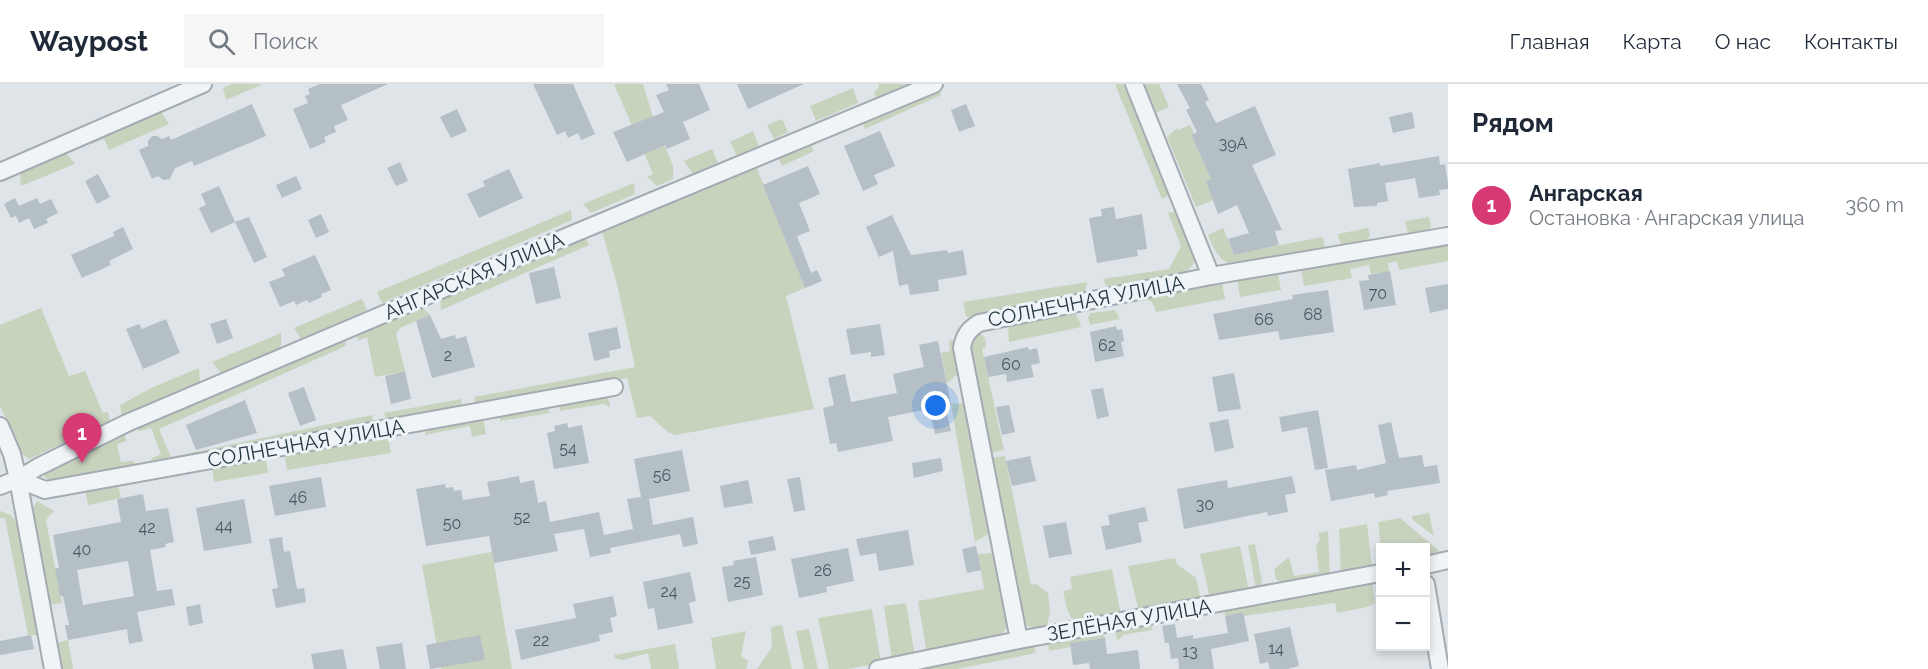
<!DOCTYPE html>
<html lang="ru">
<meta charset="utf-8">
<style>
body{margin:0;font-family:Raleway,sans-serif;background:#f6f6f7;color:#1f2937}
.controls{position:absolute;right:18px;bottom:18px;display:grid;overflow:hidden;border-radius:0px;box-shadow:0 3px 9px #0003}
.controls button{width:54px;height:54px;display:grid;place-items:center;padding:0;border:0;border-bottom:2px solid #e0e1e3;background:#fff;color:#1f2937;font:30px sans-serif}
.you{position:absolute;left:936px;top:322px;width:21px;height:21px;margin:-15px;border:4px solid #fff;border-radius:50%;background:#1a73e8;box-shadow:0 0 0 9px #1a73e833}
.badge{display:grid;place-items:center;width:39px;height:39px;border-radius:50%;background:#d73975;color:#fff;font-size:20px;font-weight:700}
.pin{position:absolute;translate:-50% -50px;filter:drop-shadow(0 2px 3px #0008)}
.pin::after{content:'';position:absolute;top:32px;width:21px;height:18px;background:inherit;clip-path:polygon(0 0,100% 0,50% 100%)}
.list{margin:0;padding:0;list-style:none}
h2{display:flex;justify-content:space-between;align-items:center;height:78px;margin:0;padding:0 24px;font-size:26px}
h2 small{font-size:20px;font-weight:400;color:#747a83}
.list li{display:grid;grid-template-columns:39px 1fr auto;gap:18px;align-items:center;box-sizing:border-box;height:84px;padding:0 24px;border-top:2px solid #e0e1e3}
.list b{display:block;font-size:22px;white-space:nowrap}
.list p{margin:0;font-size:20px;white-space:nowrap;color:#747a83}
.list em{font-size:20px;font-style:normal;color:#747a83}
.icon{flex:none;width:33px;height:33px;fill:none;stroke:currentColor;stroke-width:2;stroke-linecap:round;stroke-linejoin:round}
.map{position:relative;flex:none;width:1448px;height:585px;overflow:hidden}
header{display:flex;align-items:center;gap:36px;box-sizing:border-box;height:84px;padding:0 30px;background:#fff;border-bottom:2px solid #e0e1e3}
header strong{font-size:28px}
nav{display:flex;gap:33px;margin-inline-start:auto;font-size:21px}
.search{width:420px;height:54px;background:#f6f6f7;display:flex;align-items:center;gap:15px;box-sizing:border-box;padding:0 21px;border-radius:0px;color:#747a83;font-size:22px}
main{display:flex}
aside{flex:1;background:#fff}
.map>svg:first-child{display:block}
</style>
<header>
<strong>Waypost</strong>
<div class="search"><svg class="icon" aria-label="search" viewBox="0 0 24 24"><circle cx="10" cy="10" r="6"/><path d="M15 15l6 6"/></svg>Поиск</div>
<nav><a>Главная</a><a>Карта</a><a>О нас</a><a>Контакты</a></nav>
</header>
<main>
<div class="map">
<svg width="1448" height="585" viewBox="0 0 1448 585">
<rect width="100%" height="100%" fill="#dee4e8"/>
<path fill="#c8d3be" d="M 232,0 L 263,0 L 226,16 L 223,4 Z
M 614,0 L 643,0 L 653,33 L 673,82 L 673,95 L 657,102 L 647,93 L 653,90 Z
M 878,0 L 912,0 L 877,14 L 874,9 L 879,3 Z
M 1115,0 L 1123,0 L 1170,110 L 1162,115 Z
M 1144,0 L 1159,0 L 1169,23 L 1156,29 Z
M 853,4 L 858,19 L 816,37 L 810,22 Z
M 938,4 L 941,11 L 865,45 L 862,37 Z
M 161,28 L 169,40 L 109,66 L 104,55 L 92,60 L 90,57 Z
M 782,35 L 788,48 L 774,55 L 767,41 Z
M 1190,41 L 1194,49 L 1191,51 L 1205,82 L 1214,93 L 1207,97 L 1221,113 L 1196,123 L 1167,53 L 1177,44 L 1178,46 Z
M 753,47 L 759,62 L 737,72 L 730,58 Z
M 810,59 L 814,67 L 782,82 L 778,73 Z
M 712,65 L 718,79 L 693,90 L 684,77 Z
M 66,69 L 75,80 L 21,102 L 20,88 Z
M 756,82 L 805,204 L 786,212 L 814,325 L 676,351 L 669,349 L 650,332 L 637,334 L 627,294 L 476,321 L 474,313 L 635,283 L 618,204 L 602,147 L 673,116 L 677,117 L 706,106 L 708,101 Z
M 634,99 L 635,110 L 591,129 L 583,120 Z
M 571,126 L 572,136 L 382,219 L 377,208 Z
M 1177,127 L 1192,165 L 1195,175 L 1192,182 L 1181,192 L 1108,206 L 1103,195 L 1169,185 L 1181,162 L 1168,129 Z
M 1429,133 L 1431,143 L 1428,146 L 1408,150 L 1405,137 Z
M 1223,144 L 1234,170 L 1323,153 L 1325,166 L 1234,181 C 1218,177 1214,165 1208,151 Z
M 1368,144 L 1370,151 L 1367,157 L 1341,163 L 1338,150 Z
M 586,154 L 589,161 L 441,226 L 440,216 Z
M 1448,159 L 1448,177 L 1399,186 L 1397,177 L 1388,179 L 1389,188 L 1371,190 L 1369,181 L 1350,185 L 1352,194 L 1304,202 L 1301,185 Z
M 1278,189 L 1281,206 L 1240,213 L 1237,196 Z
M 1087,198 L 1085,210 L 966,233 L 963,218 Z
M 1222,199 L 1225,215 L 1156,228 L 1152,218 L 1148,216 L 1090,226 L 1089,223 Z
M 362,215 L 367,226 L 301,255 L 294,244 Z
M 422,223 L 430,231 L 400,244 L 396,250 L 405,287 L 375,293 L 367,253 L 358,257 L 357,250 Z
M 41,224 L 69,292 L 85,287 L 103,329 L 108,328 L 110,337 L 29,375 L 21,369 L 0,322 L 0,241 Z
M 1073,226 L 1079,236 L 1081,243 L 1009,258 L 1008,240 Z
M 1115,226 L 1120,235 L 1090,241 L 1088,233 L 1091,229 Z
M 281,249 L 281,264 L 221,289 L 212,278 Z
M 979,249 L 985,254 L 986,263 L 982,265 L 1004,366 L 990,369 L 971,269 L 972,261 Z
M 345,255 L 346,262 L 159,345 L 171,373 L 372,331 L 374,341 L 152,380 L 150,378 L 152,374 L 161,370 L 151,344 L 139,347 L 138,346 L 139,343 Z
M 954,256 L 959,289 L 947,299 L 941,269 L 950,267 L 949,257 Z
M 199,284 L 200,298 L 122,333 L 120,321 L 151,304 Z
M 605,312 L 609,316 L 610,323 L 604,320 L 560,327 L 560,319 Z
M 461,315 L 462,325 L 387,338 L 384,329 Z
M 965,319 L 992,448 L 975,458 L 951,320 Z
M 547,322 L 550,329 L 500,337 L 500,330 Z
M 480,334 L 484,338 L 486,350 L 472,353 L 470,342 L 425,351 L 426,344 Z
M 124,350 L 127,357 L 117,360 L 121,378 L 133,377 L 138,383 L 54,397 L 45,394 L 44,390 L 48,386 Z
M 384,353 L 388,355 L 391,369 L 287,386 L 285,375 L 287,370 Z
M 1005,372 L 1031,501 L 1036,500 L 1048,509 L 1050,527 L 1047,544 L 1036,546 L 1024,540 L 991,374 Z
M 253,375 L 266,377 L 268,389 L 214,398 L 212,383 Z
M 118,400 L 121,414 L 88,421 L 85,405 Z
M 37,417 L 54,427 L 48,433 L 46,437 L 62,519 L 50,521 L 33,430 L 34,422 Z
M 0,427 L 11,431 L 20,443 L 41,551 L 28,551 L 5,434 L 0,434 Z
M 1429,429 L 1434,452 L 1413,436 L 1412,432 Z
M 1400,434 L 1438,466 L 1440,471 L 1426,474 L 1426,464 L 1381,463 L 1378,438 Z
M 1367,440 L 1372,484 L 1341,491 L 1339,445 Z
M 1328,447 L 1330,493 L 1283,500 L 1276,495 L 1274,485 L 1289,473 L 1294,492 L 1319,488 L 1316,462 L 1320,455 L 1318,449 Z
M 1255,460 L 1262,498 L 1260,505 L 1256,505 L 1248,461 Z
M 1240,462 L 1249,507 L 1210,514 L 1200,470 Z
M 492,468 L 512,585 L 441,585 L 422,481 Z
M 995,469 L 1007,537 L 1007,543 L 998,555 L 927,570 L 918,517 L 984,505 L 978,470 Z
M 1175,474 L 1177,480 L 1196,494 L 1201,516 L 1155,526 L 1150,522 L 1138,524 L 1128,482 Z
M 1112,485 L 1121,531 L 1074,540 L 1067,525 L 1063,507 L 1072,505 L 1070,493 Z
M 1372,498 L 1375,519 L 1367,523 L 1337,529 L 1335,519 L 1244,532 L 1243,528 L 1225,532 L 1224,524 Z
M 906,519 L 915,572 L 892,576 L 884,522 Z
M 872,525 L 881,579 L 847,585 L 829,585 L 818,534 Z
M 1147,538 L 1151,541 L 1152,546 L 1123,551 L 1117,557 L 1115,544 Z
M 782,541 L 792,585 L 757,585 L 772,563 L 771,543 Z
M 809,545 L 818,585 L 804,585 L 796,547 Z
M 1100,546 L 1105,554 L 1070,559 L 1070,563 L 1049,567 L 1048,557 Z
M 746,547 L 741,572 L 748,577 L 746,585 L 716,585 L 711,554 Z
M 68,556 L 73,585 L 60,585 L 57,559 Z
M 1033,559 L 1036,569 L 957,585 L 908,585 Z
M 675,560 L 679,585 L 651,585 L 648,569 L 623,576 L 615,574 L 614,571 Z"/>
<path fill="#b5bfc6" fill-rule="evenodd" d="M 320,0 L 388,0 L 341,21 L 348,36 L 334,42 L 336,48 L 324,53 L 326,58 L 310,65 L 293,25 L 308,19 L 305,12 L 310,10 L 308,5 Z
M 533,0 L 573,0 L 595,50 L 581,56 L 578,49 L 568,54 L 565,47 L 557,51 Z
M 666,0 L 699,0 L 710,26 L 683,38 L 690,55 L 667,65 L 665,61 L 627,78 L 613,48 L 664,28 L 656,11 L 669,6 Z
M 737,0 L 804,0 L 748,25 Z
M 1177,0 L 1201,0 L 1209,16 L 1205,18 L 1216,39 L 1255,22 L 1276,71 L 1252,81 L 1282,146 L 1275,147 L 1279,161 L 1234,171 L 1228,155 L 1249,149 L 1237,121 L 1218,130 L 1206,97 L 1211,95 L 1191,51 L 1197,48 L 1186,26 L 1190,24 Z
M 252,20 L 266,52 L 194,82 L 192,77 L 175,84 L 170,95 L 163,96 L 158,92 L 152,95 L 139,66 L 148,62 L 148,57 L 152,52 L 157,52 L 162,55 L 169,52 L 171,56 Z
M 966,20 L 975,42 L 959,48 L 951,26 Z
M 457,25 L 467,47 L 451,54 L 440,33 Z
M 1412,28 L 1415,44 L 1393,49 L 1389,33 Z
M 880,47 L 895,82 L 874,91 L 878,100 L 863,107 L 844,62 Z
M 1439,72 L 1440,81 L 1445,80 L 1448,99 L 1448,105 L 1439,106 L 1440,111 L 1419,114 L 1415,94 L 1385,99 L 1388,117 L 1377,119 L 1377,122 L 1354,123 L 1348,85 L 1380,79 L 1380,82 Z
M 400,78 L 408,97 L 396,102 L 387,84 Z
M 808,82 L 820,110 L 799,119 L 810,147 L 797,152 L 811,189 L 817,186 L 822,197 L 805,204 L 763,101 Z
M 509,85 L 523,114 L 479,134 L 467,110 L 485,102 L 483,97 Z
M 98,90 L 110,113 L 97,120 L 85,97 Z
M 296,92 L 302,105 L 282,114 L 276,101 Z
M 219,102 L 235,138 L 211,149 L 199,124 L 206,121 L 201,110 Z
M 15,114 L 19,122 L 37,114 L 40,120 L 51,115 L 58,129 L 46,135 L 48,139 L 34,145 L 29,134 L 19,139 L 16,132 L 11,134 L 4,120 Z
M 1114,123 L 1116,135 L 1142,130 L 1147,165 L 1137,166 L 1138,172 L 1097,179 L 1089,134 L 1102,132 L 1101,125 Z
M 321,130 L 329,148 L 316,154 L 308,136 Z
M 892,131 L 911,171 L 947,166 L 948,169 L 963,166 L 967,191 L 938,196 L 939,207 L 910,211 L 908,200 L 899,202 L 893,167 L 879,173 L 866,143 Z
M 249,133 L 267,173 L 254,179 L 235,138 Z
M 123,143 L 133,165 L 109,177 L 111,181 L 82,194 L 71,171 L 114,152 L 113,148 Z
M 315,171 L 331,206 L 321,210 L 322,213 L 309,219 L 307,216 L 296,221 L 294,217 L 280,223 L 269,198 L 285,192 L 282,185 Z
M 554,183 L 561,214 L 536,220 L 529,189 Z
M 1390,187 L 1396,221 L 1364,226 L 1359,197 L 1369,196 L 1368,191 Z
M 1448,200 L 1448,225 L 1430,229 L 1425,204 Z
M 1328,206 L 1334,248 L 1280,256 L 1278,247 L 1219,256 L 1213,230 L 1293,215 L 1292,211 Z
M 430,231 L 441,255 L 455,251 L 456,255 L 466,252 L 475,283 L 432,294 L 416,237 Z
M 166,235 L 180,269 L 143,285 L 126,245 L 139,240 L 142,245 Z
M 226,235 L 233,254 L 217,260 L 210,240 Z
M 880,240 L 885,271 L 871,273 L 871,268 L 851,271 L 846,245 Z
M 1116,242 L 1117,246 L 1122,245 L 1124,257 L 1121,258 L 1124,272 L 1095,278 L 1090,248 Z
M 617,243 L 621,264 L 609,267 L 610,273 L 594,277 L 588,249 Z
M 938,257 L 951,320 L 945,322 L 951,347 L 935,350 L 929,325 L 888,333 L 893,357 L 838,368 L 836,359 L 830,360 L 823,324 L 834,321 L 828,294 L 845,290 L 851,318 L 897,309 L 893,290 L 924,283 L 919,261 Z
M 1028,263 L 1029,266 L 1037,264 L 1040,279 L 1031,281 L 1034,293 L 1007,298 L 1006,290 L 988,293 L 984,273 Z
M 405,287 L 411,315 L 391,320 L 385,292 Z
M 1234,289 L 1241,325 L 1218,328 L 1212,293 Z
M 304,303 L 316,336 L 300,342 L 288,309 Z
M 1103,304 L 1109,332 L 1097,335 L 1091,306 Z
M 245,316 L 257,349 L 196,366 L 186,341 Z
M 1009,321 L 1015,348 L 1002,351 L 996,323 Z
M 1318,326 L 1328,384 L 1315,386 L 1307,343 L 1282,348 L 1279,333 Z
M 1228,335 L 1234,364 L 1215,368 L 1209,339 Z
M 1391,338 L 1399,374 L 1422,371 L 1424,383 L 1437,381 L 1440,399 L 1387,407 L 1388,411 L 1375,414 L 1374,409 L 1331,417 L 1325,386 L 1356,381 L 1357,386 L 1386,379 L 1378,341 Z
M 567,339 L 568,344 L 582,341 L 589,379 L 554,385 L 547,349 L 555,347 L 554,342 Z
M 682,366 L 690,407 L 649,415 L 653,441 L 693,433 L 698,460 L 683,463 L 680,450 L 610,464 L 611,469 L 590,473 L 584,445 L 554,450 L 558,467 L 494,479 L 489,452 L 426,462 L 416,405 L 445,400 L 446,404 L 453,403 L 454,407 L 461,406 L 463,416 L 490,412 L 487,398 L 519,392 L 520,399 L 534,396 L 538,419 L 546,417 L 550,438 L 599,428 L 604,451 L 633,445 L 627,415 L 641,413 L 634,375 Z
M 1030,372 L 1036,397 L 1012,402 L 1006,377 Z
M 941,374 L 943,387 L 914,394 L 912,379 Z
M 1292,392 L 1296,409 L 1285,411 L 1288,428 L 1268,432 L 1267,428 L 1184,445 L 1177,405 L 1227,396 L 1228,404 Z
M 321,393 L 326,423 L 275,432 L 269,402 Z
M 800,393 L 805,426 L 794,428 L 787,395 Z
M 748,396 L 753,419 L 724,424 L 720,402 Z
M 143,410 L 146,427 L 168,424 L 174,458 L 165,460 L 166,463 L 150,466 L 157,507 L 172,505 L 175,521 L 137,528 L 143,557 L 129,560 L 127,545 L 68,556 L 65,541 L 69,541 L 63,512 L 60,512 L 55,484 L 59,484 L 53,451 L 121,438 L 117,415 ZM 128,477 L 134,512 L 83,521 L 77,486 Z
M 244,415 L 252,459 L 204,467 L 196,424 Z
M 1145,423 L 1148,437 L 1138,439 L 1142,458 L 1106,466 L 1101,442 L 1110,441 L 1108,431 Z
M 1066,438 L 1072,470 L 1049,474 L 1043,442 Z
M 908,446 L 914,481 L 879,487 L 876,469 L 860,472 L 856,455 Z
M 773,452 L 776,466 L 751,471 L 748,457 Z
M 282,453 L 284,468 L 290,467 L 297,505 L 304,504 L 306,518 L 276,524 L 272,505 L 278,504 L 269,455 Z
M 976,462 L 981,486 L 967,489 L 962,465 Z
M 848,464 L 854,497 L 826,503 L 827,508 L 799,514 L 791,475 Z
M 756,473 L 763,511 L 728,518 L 722,483 L 734,481 L 733,477 Z
M 690,488 L 696,517 L 689,519 L 693,539 L 658,546 L 654,524 L 648,525 L 643,498 Z
M 613,512 L 617,532 L 610,534 L 613,548 L 599,551 L 600,557 L 521,576 L 515,546 L 576,534 L 573,520 Z
M 200,520 L 203,539 L 189,542 L 186,523 Z
M 1243,528 L 1249,557 L 1211,565 L 1214,585 L 1179,585 L 1178,574 L 1171,575 L 1169,559 L 1165,559 L 1162,542 L 1175,540 L 1177,554 L 1193,551 L 1193,555 L 1228,549 L 1225,532 Z
M 1290,543 L 1299,582 L 1287,585 L 1270,585 L 1268,578 L 1260,580 L 1254,550 Z
M 31,551 L 34,565 L 0,571 L 0,557 Z
M 480,551 L 485,576 L 430,585 L 426,561 Z
M 1105,554 L 1107,570 L 1138,566 L 1140,585 L 1090,585 L 1089,579 L 1073,581 L 1070,559 Z
M 402,559 L 406,585 L 380,585 L 376,563 Z
M 343,565 L 347,585 L 314,585 L 311,570 Z"/>
<g fill="none" stroke-linecap="round" stroke-linejoin="round">
<defs>
<path id="minor" d="M 1134,0 L 1211,192
M 0,88 L 203,0
M 0,342 L 12,370 L 18,395 L 53,585
M 18,395 L 45,406 L 614,303
M 0,402 L 18,395 L 38,383 L 127,339 L 568,152 L 934,0
M 1426,481 L 1448,476
M 1426,500 L 1440,585
M 1019,556 L 962,264 C 964,252 968,246 979,239 L 1211,192 L 1448,152
M 878,585 L 1019,556 L 1380,489"/>
</defs>
<use href="#minor" stroke="#a3acb2" stroke-width="20"/>
<use href="#minor" stroke="#f1f4f6" stroke-width="16"/>
</g>
<g text-anchor="middle" stroke-width="6" stroke-linejoin="round" paint-order="stroke">
<g font-size="16" fill="#4a5862">
<text x="1233" y="65">39А</text>
<text x="1378" y="215">70</text>
<text x="1313" y="236">68</text>
<text x="1264" y="241">66</text>
<text x="1107" y="267">62</text>
<text x="448" y="277">2</text>
<text x="1011" y="286">60</text>
<text x="568" y="370">54</text>
<text x="662" y="397">56</text>
<text x="298" y="419">46</text>
<text x="1205" y="426">30</text>
<text x="522" y="439">52</text>
<text x="452" y="445">50</text>
<text x="224" y="447">44</text>
<text x="147" y="449">42</text>
<text x="82" y="471">40</text>
<text x="823" y="492">26</text>
<text x="742" y="503">25</text>
<text x="669" y="513">24</text>
<text x="541" y="562">22</text>
<text x="1276" y="570">14</text>
<text x="1190" y="573">13</text>
</g>
<g font-size="20" fill="#263640" stroke="#edf3f6">
<text transform="translate(474 192) rotate(-23)" y="7">АНГАРСКАЯ УЛИЦА</text>
<text transform="translate(1086 217) rotate(-11)" y="7">СОЛНЕЧНАЯ УЛИЦА</text>
<text transform="translate(306 359) rotate(-10)" y="7">СОЛНЕЧНАЯ УЛИЦА</text>
<text transform="translate(1129 536) rotate(-10)" y="7">ЗЕЛЁНАЯ УЛИЦА</text>
</g>
</g>
</svg>
<div class="controls">
<button>+</button>
<button>−</button>
</div>
<div class="you"></div>
<div class="pin badge" style="left:82px;top:379px">1</div>
</div>
<aside>
<h2>Рядом<small></small></h2>
<ul class="list">
<li><span class="badge">1</span><div><b>Ангарская</b><p>Остановка · Ангарская улица</p></div><em>360 m</em></li>
</ul>
</aside>
</main>
